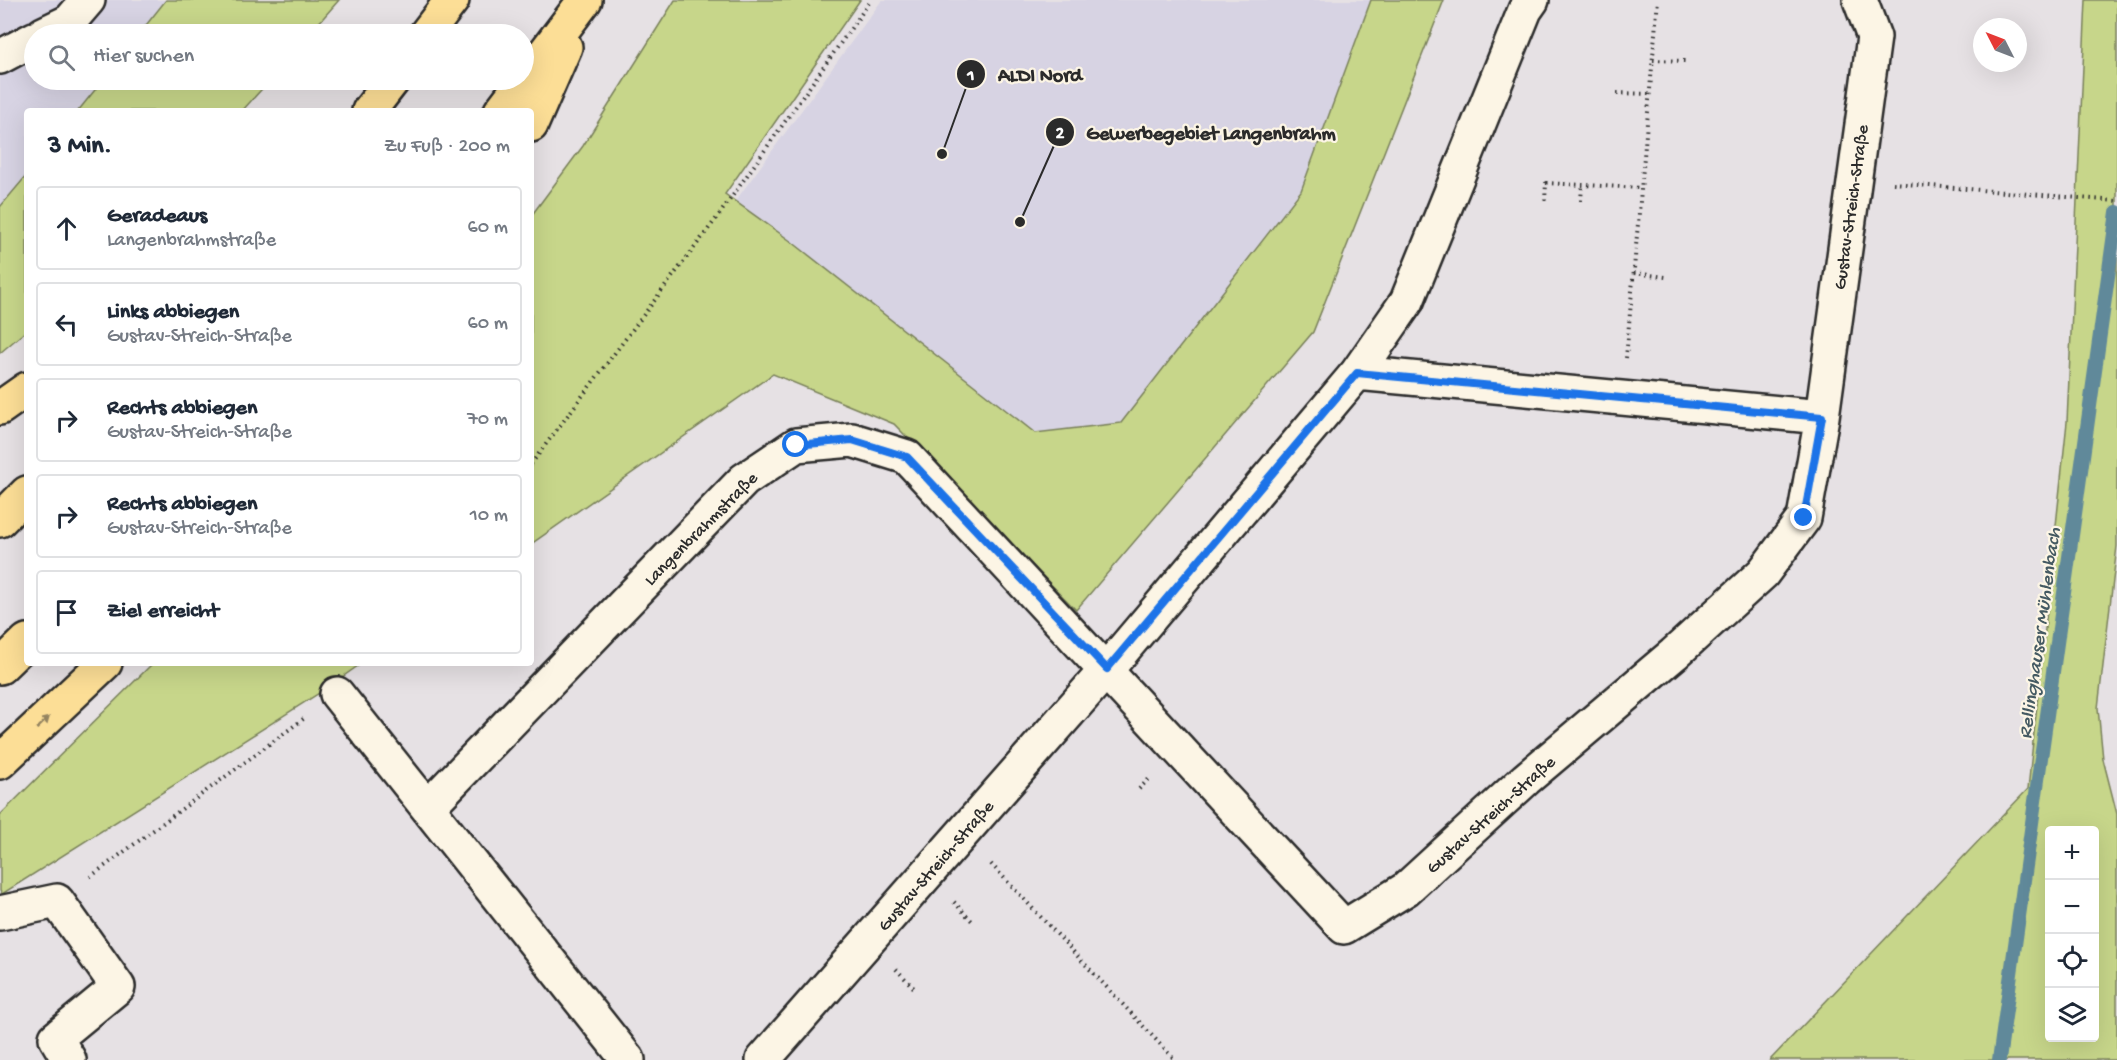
<!DOCTYPE html>
<html lang="de">
<meta charset="utf-8">
<style>
body{margin:0;font-family:"Gochi Hand",sans-serif;background:#f6f6f7;color:#1f2937}
.controls{position:absolute;right:18px;bottom:18px;display:grid;overflow:hidden;border-radius:6px;box-shadow:0 6px 24px #0002}
.controls button{width:54px;height:54px;display:grid;place-items:center;padding:0;border:0;border-bottom:2px solid #e0e1e3;background:#fff;color:#1f2937;font:30px sans-serif}
.compass{position:absolute;left:1973px;top:18px;width:54px;height:54px;border-radius:50%;background:#fff;box-shadow:0 6px 24px #0002;rotate:312deg}
.stop{position:absolute;width:18px;height:18px;margin:-14px;border:4px solid #1a73e8;border-radius:50%;background:#fff}
.stop.end{background:#1a73e8;border-color:#fff;box-shadow:0 2px 6px #0008}
.list{margin:0;padding:0;list-style:none}
h2{display:flex;justify-content:space-between;align-items:center;height:78px;margin:0;padding:0 24px;font-size:26px}
h2 small{font-size:20px;font-weight:400;color:#747a83}
.list li{display:grid;grid-template-columns:39px 1fr auto;gap:18px;align-items:center;box-sizing:border-box;height:84px;margin:0 12px 12px;padding:0 12px;border:2px solid #e0e1e3;border-radius:6px}
.list b{display:block;font-size:22px;white-space:nowrap}
.list p{margin:0;font-size:20px;white-space:nowrap;color:#747a83}
.list em{font-size:20px;font-style:normal;color:#747a83}
.icon{flex:none;width:33px;height:33px;fill:none;stroke:currentColor;stroke-width:2;stroke-linecap:round;stroke-linejoin:round}
.map{position:relative;flex:none;width:2117px;height:1060px;overflow:hidden}
.search{position:absolute;background:#fff;box-shadow:0 6px 24px #0002;left:24px;top:24px;width:510px;height:66px;display:flex;align-items:center;gap:15px;box-sizing:border-box;padding:0 21px;border-radius:33px;color:#747a83;font-size:22px}
.panel{position:absolute;background:#fff;box-shadow:0 6px 24px #0002;left:24px;top:108px;width:510px;height:558px;border-radius:6px}
.map>svg:first-child{display:block}
</style>
<div class="map">
<svg width="2117" height="1060" viewBox="0 0 2117 1060">
<rect width="100%" height="100%" fill="#e6e1e4"/>
<filter id="ink" filterUnits="userSpaceOnUse"><feTurbulence type="fractalNoise" baseFrequency=".0167" numOctaves="2"/><feDisplacementMap in="SourceGraphic" scale="12" xChannelSelector="R" yChannelSelector="G"/><feConvolveMatrix kernelMatrix="1 2 1 2 8 2 1 2 1" color-interpolation-filters="sRGB"/></filter>
<g filter="url(#ink)">
<path fill="#d7d3e3" d="M 0,0 L 166,0 L 139,34 L 34,34 L 34,80 L 103,80 L 78,111 L 27,111 L 27,175 L 0,207 Z
M 882,0 L 1371,0 L 1301,191 L 1121,424 L 1035,433 L 792,242 L 734,203 Z"/>
<path fill="#c7d68a" stroke="#79805a" stroke-width="1.5" fill-rule="evenodd" d="M 166,0 L 339,0 L 309,34 L 139,34 Z
M 675,0 L 860,0 L 725,194 L 792,242 L 1035,433 L 1121,423 L 1301,191 L 1371,0 L 1444,0 L 1313,332 L 1076,610 L 894,424 L 773,374 L 531,544 L 531,216 L 583,146 Z
M 2086,0 L 2117,0 L 2117,546 L 2098,708 L 2103,759 L 2117,814 L 2117,1060 L 1770,1060 L 2028,789 L 2067,422 ZM 2094,830 L 2094,1038 L 2050,1038 L 2050,830 Z
M 103,80 L 270,80 L 242,111 L 78,111 Z
M 27,175 L 27,330 L 0,353 L 0,207 Z
M 153,663 L 362,663 L 321,692 L 2,894 L 0,891 L 0,815 Z"/>
<g fill="none" stroke-linecap="round" stroke-linejoin="round">
<path stroke="#60899a" stroke-width="14" d="M 1999,1060 L 2117,212"/>
<defs>
<path id="minor" d="M 43,34 L 70,21 L 88,0
M 0,57 L 34,39
M 1357,373 L 1822,417
M 337,694 L 628,1060
M 428,807 L 744,480 L 796,445 L 852,440 L 907,457 L 1344,927 L 1406,889 L 1526,779 L 1674,654 L 1763,573 L 1804,518 L 1822,417 L 1874,37 L 1860,0
M 0,913 L 57,901 L 118,987 L 56,1038 L 69,1060
M 763,1060 L 1107,669 L 1357,373 L 1407,301 L 1525,10 L 1532,0"/>
<path id="highway" d="M 426,34 L 452,0
M 369,111 L 393,80
M 501,111 L 585,0
M 531,125 L 565,47
M 0,408 L 27,389
M 0,520 L 27,493
M 0,667 L 27,641
M 0,762 L 105,663"/>
</defs>
<use href="#minor" stroke="#2b2b2b" stroke-width="38"/>
<use href="#highway" stroke="#2b2b2b" stroke-width="38"/>
<path stroke="#2b2b2b" stroke-width="4" stroke-dasharray="1.5 4.5" stroke-linecap="butt" d="M 1653,60 L 1686,61
M 1617,93 L 1650,94
M 1893,183 L 2117,201
M 1545,201 L 1546,183 L 1641,188
M 1581,201 L 1582,185
M 1634,273 L 1666,277
M 1626,358 L 1658,0
M 531,464 L 719,215 L 871,0
M 1139,789 L 1149,779
M 991,864 L 1175,1060
M 90,877 L 306,717
M 954,902 L 972,921
M 896,969 L 914,988"/>
<use href="#minor" stroke="#fcf5e5" stroke-width="33"/>
<use href="#highway" stroke="#fcde96" stroke-width="33"/>
</g>
<defs><path id="oneway-solid" d="M-6-.8H1V-3.2L6.5 0L1 3.2V.8H-6Z" transform="scale(1.5)"/></defs>
<use fill="#948460" href="#oneway-solid" transform="translate(43 723) rotate(-44)"/>
</g>
<g fill="none" stroke-linecap="round" stroke-linejoin="round" filter="url(#ink)">
<path stroke="#1a73e8" stroke-width="8" d="M 796,445 L 852,440 L 907,457 L 1107,669 L 1357,373 L 1822,417 L 1804,518"/>
</g>
<g text-anchor="middle" stroke-width="4.5" stroke-linejoin="round" paint-order="stroke">
<g font-size="18" fill="#2b2b2b" stroke="#fcf5e5">
<text transform="translate(1850 207) rotate(-82)" y="6">Gustav-Streich-Straße</text>
<text transform="translate(700 528) rotate(-45)" y="6">Langenbrahmstraße</text>
<text transform="translate(1490 814) rotate(-42)" y="6">Gustav-Streich-Straße</text>
<text transform="translate(935 865) rotate(-49)" y="6">Gustav-Streich-Straße</text>
</g>
<g font-size="20" font-style="italic" fill="#455a62" stroke="#fcf5e5">
<text transform="translate(2038 633) rotate(-82)" y="7">Rellinghauser Mühlenbach</text>
</g>
</g>
<path fill="none" stroke="#2b2b2b" stroke-width="2" d="M942 154L971 74M1020 222L1060 132"/>
<g fill="#2b2b2b" stroke="#fcf5e5" stroke-width="2">
<circle cx="942" cy="154" r="6"/>
<circle cx="1020" cy="222" r="6"/>
<circle cx="971" cy="74" r="15"/>
<circle cx="1060" cy="132" r="15"/>
</g>
<g font-size="18" text-anchor="middle" font-weight="bold" fill="#fff">
<text x="971" y="80">1</text>
<text x="1060" y="138">2</text>
</g>
<g font-size="20" text-anchor="middle" font-weight="bold" fill="#2b2b2b" stroke="#fcf5e5" stroke-width="4.5" stroke-linejoin="round" paint-order="stroke">
<text x="1040" y="81">ALDI Nord</text>
<text x="1211" y="139">Gewerbegebiet Langenbrahm</text>
</g>
</svg>
<div class="controls">
<button>+</button>
<button>−</button>
<button><svg class="icon" aria-label="locate" viewBox="0 0 24 24"><circle cx="12" cy="12" r="6"/><path d="M12 2v4M12 18v4M2 12h4M18 12h4"/></svg></button>
<button><svg class="icon" aria-label="layers" viewBox="0 0 24 24"><path d="M12 4l9 5-9 5-9-5zM3 14l9 5 9-5"/></svg></button>
</div>
<svg class="compass" viewBox="-18 -18 36 36"><path d="M0-13l5 13h-10z" fill="#e53935"/><path d="M0 13l5-13h-10z" fill="#747a83"/></svg>
<div class="stop" style="left:796px;top:445px"></div>
<div class="stop end" style="left:1804px;top:518px"></div>
<div class="search"><svg class="icon" aria-label="search" viewBox="0 0 24 24"><circle cx="10" cy="10" r="6"/><path d="M15 15l6 6"/></svg>Hier suchen</div>
<section class="panel">
<h2>3 Min.<small>Zu Fuß · 200 m</small></h2>
<ul class="list">
<li><svg class="icon" aria-label="ahead" viewBox="0 0 24 24"><path d="M12 20V5M6 11l6-6 6 6"/></svg><div><b>Geradeaus</b><p>Langenbrahmstraße</p></div><em>60 m</em></li>
<li><svg class="icon" aria-label="left" viewBox="0 0 24 24"><path d="M17 20v-9H6M10 6l-5 5 5 5"/></svg><div><b>Links abbiegen</b><p>Gustav-Streich-Straße</p></div><em>60 m</em></li>
<li><svg class="icon" aria-label="right" viewBox="0 0 24 24"><path d="M7 20v-9h11M14 6l5 5-5 5"/></svg><div><b>Rechts abbiegen</b><p>Gustav-Streich-Straße</p></div><em>70 m</em></li>
<li><svg class="icon" aria-label="right" viewBox="0 0 24 24"><path d="M7 20v-9h11M14 6l5 5-5 5"/></svg><div><b>Rechts abbiegen</b><p>Gustav-Streich-Straße</p></div><em>10 m</em></li>
<li><svg class="icon" aria-label="arrive" viewBox="0 0 24 24"><path d="M6 21V4h12l-3 4 3 4H6"/></svg><div><b>Ziel erreicht</b></div></li>
</ul>
</section>
</div>
